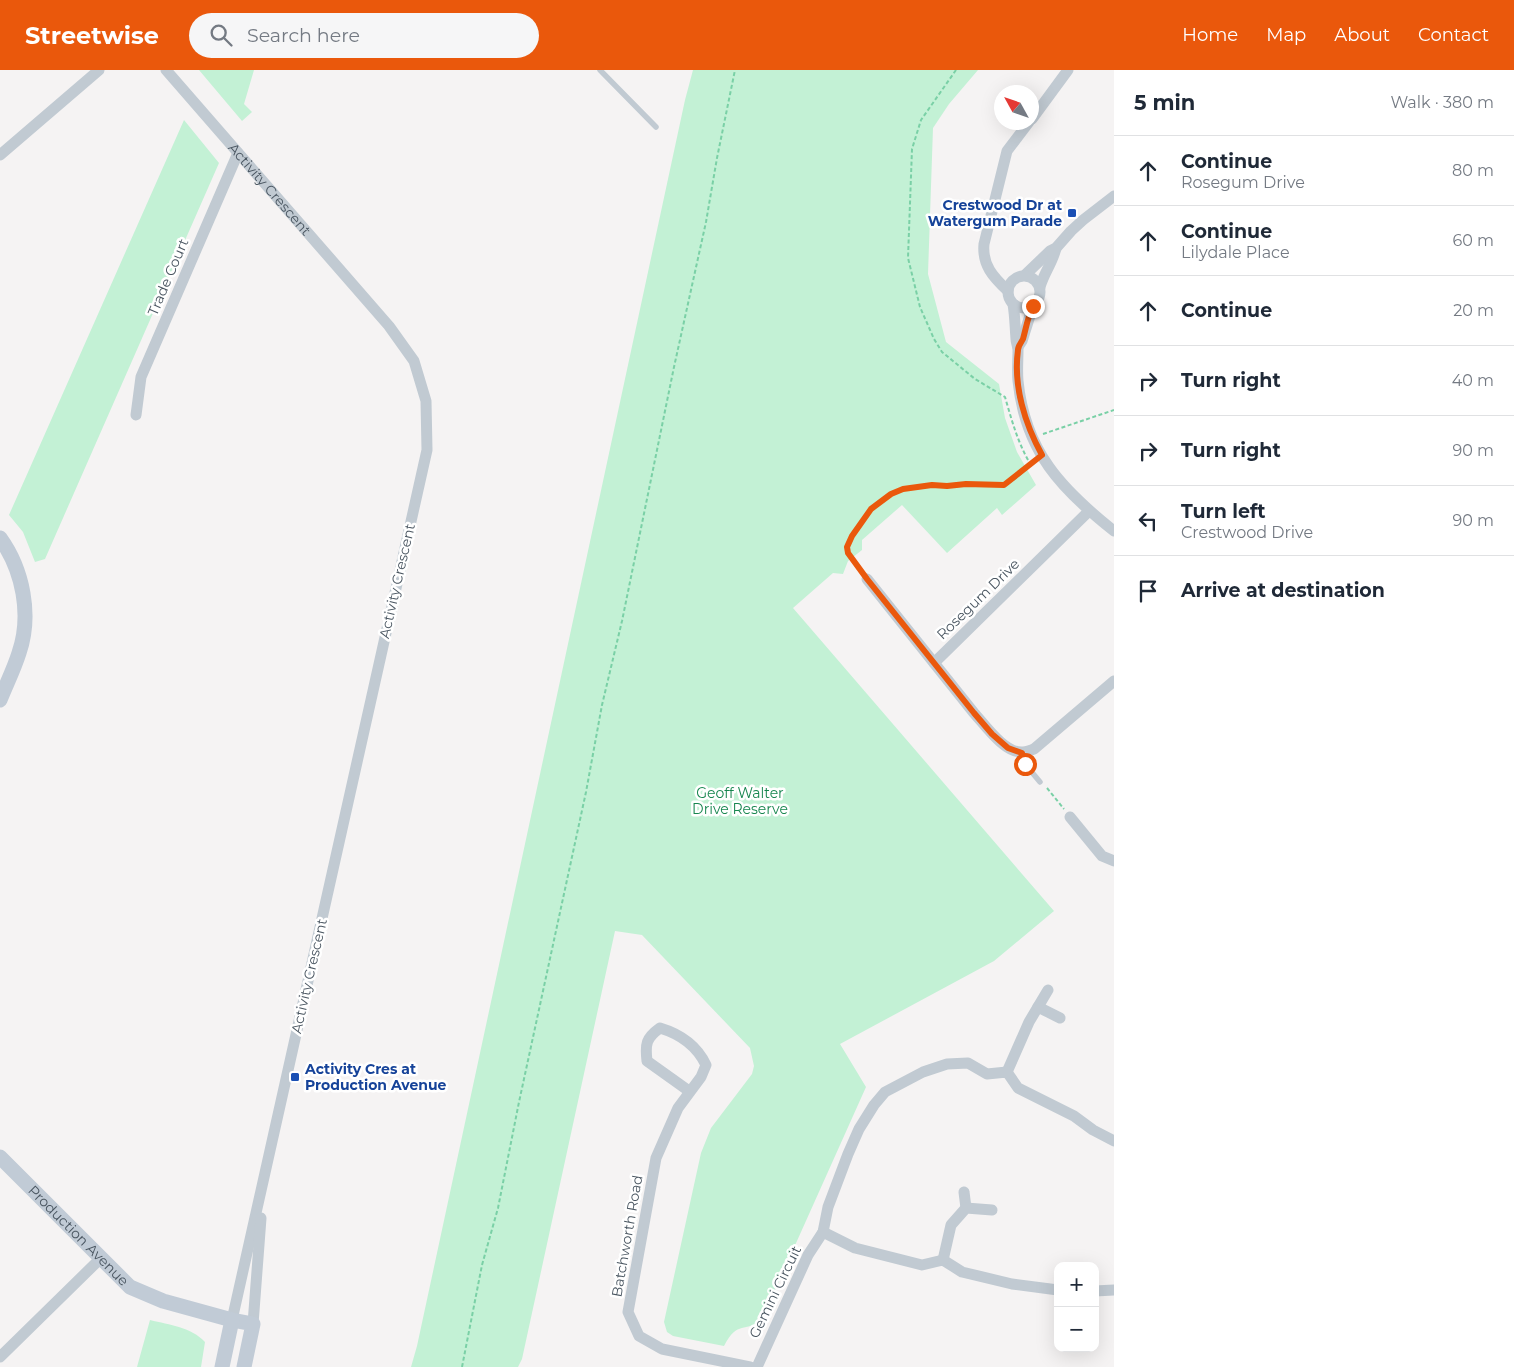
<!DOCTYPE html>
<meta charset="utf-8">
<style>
body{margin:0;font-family:Montserrat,sans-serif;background:#f6f6f7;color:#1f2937}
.controls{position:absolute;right:15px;bottom:15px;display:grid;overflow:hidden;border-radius:10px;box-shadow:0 5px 20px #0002}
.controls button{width:45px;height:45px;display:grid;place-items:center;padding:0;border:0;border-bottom:1px solid #e0e1e3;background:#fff;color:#1f2937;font:25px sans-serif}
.compass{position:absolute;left:994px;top:15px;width:45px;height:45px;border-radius:50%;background:#fff;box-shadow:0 5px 20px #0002;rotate:310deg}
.stop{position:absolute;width:15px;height:15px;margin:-11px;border:4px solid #ea580c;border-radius:50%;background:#fff}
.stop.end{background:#ea580c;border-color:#fff;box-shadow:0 1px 5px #0008}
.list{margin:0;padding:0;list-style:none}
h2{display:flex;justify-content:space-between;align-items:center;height:65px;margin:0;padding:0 20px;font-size:21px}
h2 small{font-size:16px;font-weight:400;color:#747a83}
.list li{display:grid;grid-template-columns:32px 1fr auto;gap:15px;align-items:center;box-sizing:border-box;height:70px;padding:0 20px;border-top:1px solid #e0e1e3}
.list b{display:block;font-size:19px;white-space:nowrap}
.list p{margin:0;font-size:16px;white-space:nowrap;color:#747a83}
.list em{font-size:16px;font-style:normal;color:#747a83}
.icon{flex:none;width:28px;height:28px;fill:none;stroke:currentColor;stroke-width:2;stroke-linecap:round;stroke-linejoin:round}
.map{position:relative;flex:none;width:1114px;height:1297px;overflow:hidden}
header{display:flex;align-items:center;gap:30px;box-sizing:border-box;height:70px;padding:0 25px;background:#ea580c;color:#fff}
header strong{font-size:24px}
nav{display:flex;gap:28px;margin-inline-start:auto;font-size:18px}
.search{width:350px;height:45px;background:#f6f6f7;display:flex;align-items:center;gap:12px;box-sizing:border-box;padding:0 18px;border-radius:28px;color:#747a83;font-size:19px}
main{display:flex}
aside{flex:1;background:#fff}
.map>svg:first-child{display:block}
</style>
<header>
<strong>Streetwise</strong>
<div class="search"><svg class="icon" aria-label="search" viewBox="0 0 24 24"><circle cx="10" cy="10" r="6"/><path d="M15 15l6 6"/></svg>Search here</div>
<nav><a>Home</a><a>Map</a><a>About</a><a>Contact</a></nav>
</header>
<main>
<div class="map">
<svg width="1114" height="1297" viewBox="0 0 1114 1297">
<rect width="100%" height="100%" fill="#f5f3f3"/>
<path fill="#c3f1d5" d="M 199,0 L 254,0 L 244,34 L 252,42 L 242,51 Z
M 693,0 L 978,0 L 949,34 L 933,58 L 928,204 L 946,272 L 999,314 L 1005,348 L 1017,382 L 1036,415 L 1002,445 L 997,438 L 947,483 L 902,435 L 862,470 L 862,480 L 848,491 L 843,504 L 833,503 L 793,538 L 1054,841 L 994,891 L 840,974 L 866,1017 L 762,1249 C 745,1264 738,1249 724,1276 L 673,1266 L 667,1262 L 664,1252 L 701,1083 L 711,1058 L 752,1004 L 754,996 L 750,978 L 642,865 L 615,861 L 522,1289 L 518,1297 L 411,1297 L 417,1276 L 685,30 Z
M 184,50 L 219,93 L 45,489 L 35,492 L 23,462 L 9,445 Z
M 150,1250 C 170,1255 191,1257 205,1272 L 201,1297 L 137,1297 Z"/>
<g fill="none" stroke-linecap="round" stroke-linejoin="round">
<path stroke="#7ad0a6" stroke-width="2" stroke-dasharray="4 2.5" stroke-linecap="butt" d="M 956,0 L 921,50 L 912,79 L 908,188 L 920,237 L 934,269 L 942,282 L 975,309 L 1005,327 C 1012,351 1018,374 1031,395
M 1043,364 L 1114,340
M 860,500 C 844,477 844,478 860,454 C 885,418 905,417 946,416 C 953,415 961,413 969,414 C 979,414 993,417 1003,415 C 1013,413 1023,401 1031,395
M 1047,718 L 1064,739
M 462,1297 L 482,1195 L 498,1138 L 519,1032 L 586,722 L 602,635 L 622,551 L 674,297 L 706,152 L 717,88 L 735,0"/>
<path stroke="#c1cad2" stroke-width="5.5" d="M 600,0 L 656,57
M 1022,683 L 1025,694 L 1040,712"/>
<g stroke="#c1cad2" stroke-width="11">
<path id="s1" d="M 166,0 L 389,256 L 414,291 L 426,331 L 427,380 L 232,1250"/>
<path d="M 1032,49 L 1068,0"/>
<path d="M 0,85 L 99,0"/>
<path d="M 1025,205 L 1050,181 L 1056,178 L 1071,161 L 1083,150 L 1114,126"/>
<circle cx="1024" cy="222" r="16"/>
<path d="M 1040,217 C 1044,203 1053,192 1056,178"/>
<path d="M 1008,221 C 993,207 982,195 984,174 L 1007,81 L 1029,52"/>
<path d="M 1013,234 C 1015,246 1015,257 1016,269 C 1016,273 1018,276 1018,280 C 1018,290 1017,301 1018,311 C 1025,381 1061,419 1114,461"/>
<path d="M 1018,277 L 1022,271 L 1033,236"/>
<path d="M 136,345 L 141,307 L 238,83"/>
<path d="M 867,509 L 974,643 C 985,655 1005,684 1023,682 C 1027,682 1031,680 1034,679 L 1114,611"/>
<path d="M 934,593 L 1089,441"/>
<path d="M 1070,747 L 1102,786 L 1114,791"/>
<path d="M 1038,937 L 1060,948"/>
<path d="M 1007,1002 L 1029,952 L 1048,920"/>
<path d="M 689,1021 L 647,991 C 645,974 646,968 660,958 C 680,964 697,976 706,995 L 701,1007 L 678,1038 L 656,1088 L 628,1242 L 639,1266 L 662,1279 L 750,1297"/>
<path d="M 964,1122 L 966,1138"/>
<path d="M 823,1162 L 855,1178 L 922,1195 L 943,1190 L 962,1202 L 1012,1214 L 1058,1220"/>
<path d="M 943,1190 L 951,1155 L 966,1138 L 992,1140"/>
<path d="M 1095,1221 L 1114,1220"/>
<path d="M 253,1254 L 261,1148"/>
<path d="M 0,1287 L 101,1188"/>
<path d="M 757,1297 L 808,1185 L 823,1162 L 828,1137 L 848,1084 L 859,1059 L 874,1035 L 885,1022 L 923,1002 L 947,994 L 968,993 L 987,1004 L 1007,1002 L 1018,1018 L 1074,1046 L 1093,1060 L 1114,1071"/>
</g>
<g stroke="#c1cbd6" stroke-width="15">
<path d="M 0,468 C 23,500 32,545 19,583 C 14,599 6,615 0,630"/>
<path id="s2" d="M 0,1087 L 130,1217 L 163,1231 L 232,1250 L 253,1254 L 244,1297"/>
<path d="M 222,1297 L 232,1250"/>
</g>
</g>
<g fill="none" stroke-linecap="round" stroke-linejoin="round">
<path stroke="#ea580c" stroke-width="6" d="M 1025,694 L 1022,683 L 1008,678 L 992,664 L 974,643 L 867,509 L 848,483 L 847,477 L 852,466 L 871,439 L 891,424 L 903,419 L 932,415 L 947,416 L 966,414 L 1004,415 L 1042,385 C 1025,354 1013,316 1018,280 C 1018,276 1021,273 1023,269 C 1026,258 1028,246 1033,236"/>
</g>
<g fill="#1a4fb4" stroke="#fff" stroke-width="2">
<rect x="1067" y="138" width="10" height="10" rx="2.5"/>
<rect x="290" y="1002" width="10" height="10" rx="2.5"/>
</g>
<g text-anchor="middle" stroke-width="5" stroke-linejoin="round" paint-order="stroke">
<g font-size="14" fill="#4a5661" stroke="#fff">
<text dy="5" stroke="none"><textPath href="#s1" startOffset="158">Activity Crescent</textPath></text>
<text transform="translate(168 207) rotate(-67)" y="5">Trade Court</text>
<text transform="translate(397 511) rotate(-77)" y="5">Activity Crescent</text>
<text transform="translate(978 529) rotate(-44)" y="5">Rosegum Drive</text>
<text transform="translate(309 906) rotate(-77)" y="5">Activity Crescent</text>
<text dy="5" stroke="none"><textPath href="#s2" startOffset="111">Production Avenue</textPath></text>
<text transform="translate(627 1166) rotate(-80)" y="5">Batchworth Road</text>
<text transform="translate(775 1222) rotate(-64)" y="5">Gemini Circuit</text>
</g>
<g font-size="14" font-weight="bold" fill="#164399" stroke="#fff" text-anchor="end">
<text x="1062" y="140">Crestwood Dr at<tspan x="1062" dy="16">Watergum Parade</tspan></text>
<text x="305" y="1004" text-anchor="start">Activity Cres at<tspan x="305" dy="16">Production Avenue</tspan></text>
</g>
<g font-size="14" fill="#17864f" stroke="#fff">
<text x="740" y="728">Geoff Walter<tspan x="740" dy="16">Drive Reserve</tspan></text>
</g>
</g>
</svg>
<div class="controls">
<button>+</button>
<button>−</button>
</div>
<svg class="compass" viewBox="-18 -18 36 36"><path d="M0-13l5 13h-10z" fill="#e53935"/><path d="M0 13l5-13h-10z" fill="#747a83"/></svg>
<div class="stop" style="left:1025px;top:694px"></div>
<div class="stop end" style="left:1033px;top:236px"></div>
</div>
<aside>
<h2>5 min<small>Walk · 380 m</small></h2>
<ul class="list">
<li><svg class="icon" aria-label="ahead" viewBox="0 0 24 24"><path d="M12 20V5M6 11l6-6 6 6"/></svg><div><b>Continue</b><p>Rosegum Drive</p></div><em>80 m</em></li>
<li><svg class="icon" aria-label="ahead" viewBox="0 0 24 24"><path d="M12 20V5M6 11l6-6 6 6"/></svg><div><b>Continue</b><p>Lilydale Place</p></div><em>60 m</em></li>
<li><svg class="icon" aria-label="ahead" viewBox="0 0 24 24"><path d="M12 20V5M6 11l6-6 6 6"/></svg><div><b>Continue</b></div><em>20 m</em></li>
<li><svg class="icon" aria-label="right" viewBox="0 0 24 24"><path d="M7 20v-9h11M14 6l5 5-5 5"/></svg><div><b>Turn right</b></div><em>40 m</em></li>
<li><svg class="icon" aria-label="right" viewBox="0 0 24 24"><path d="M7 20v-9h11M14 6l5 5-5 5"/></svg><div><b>Turn right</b></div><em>90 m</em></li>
<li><svg class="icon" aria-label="left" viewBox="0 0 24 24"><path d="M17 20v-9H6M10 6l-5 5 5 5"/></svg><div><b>Turn left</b><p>Crestwood Drive</p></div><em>90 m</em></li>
<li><svg class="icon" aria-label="arrive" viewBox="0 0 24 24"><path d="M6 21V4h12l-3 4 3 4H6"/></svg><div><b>Arrive at destination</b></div></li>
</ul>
</aside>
</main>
